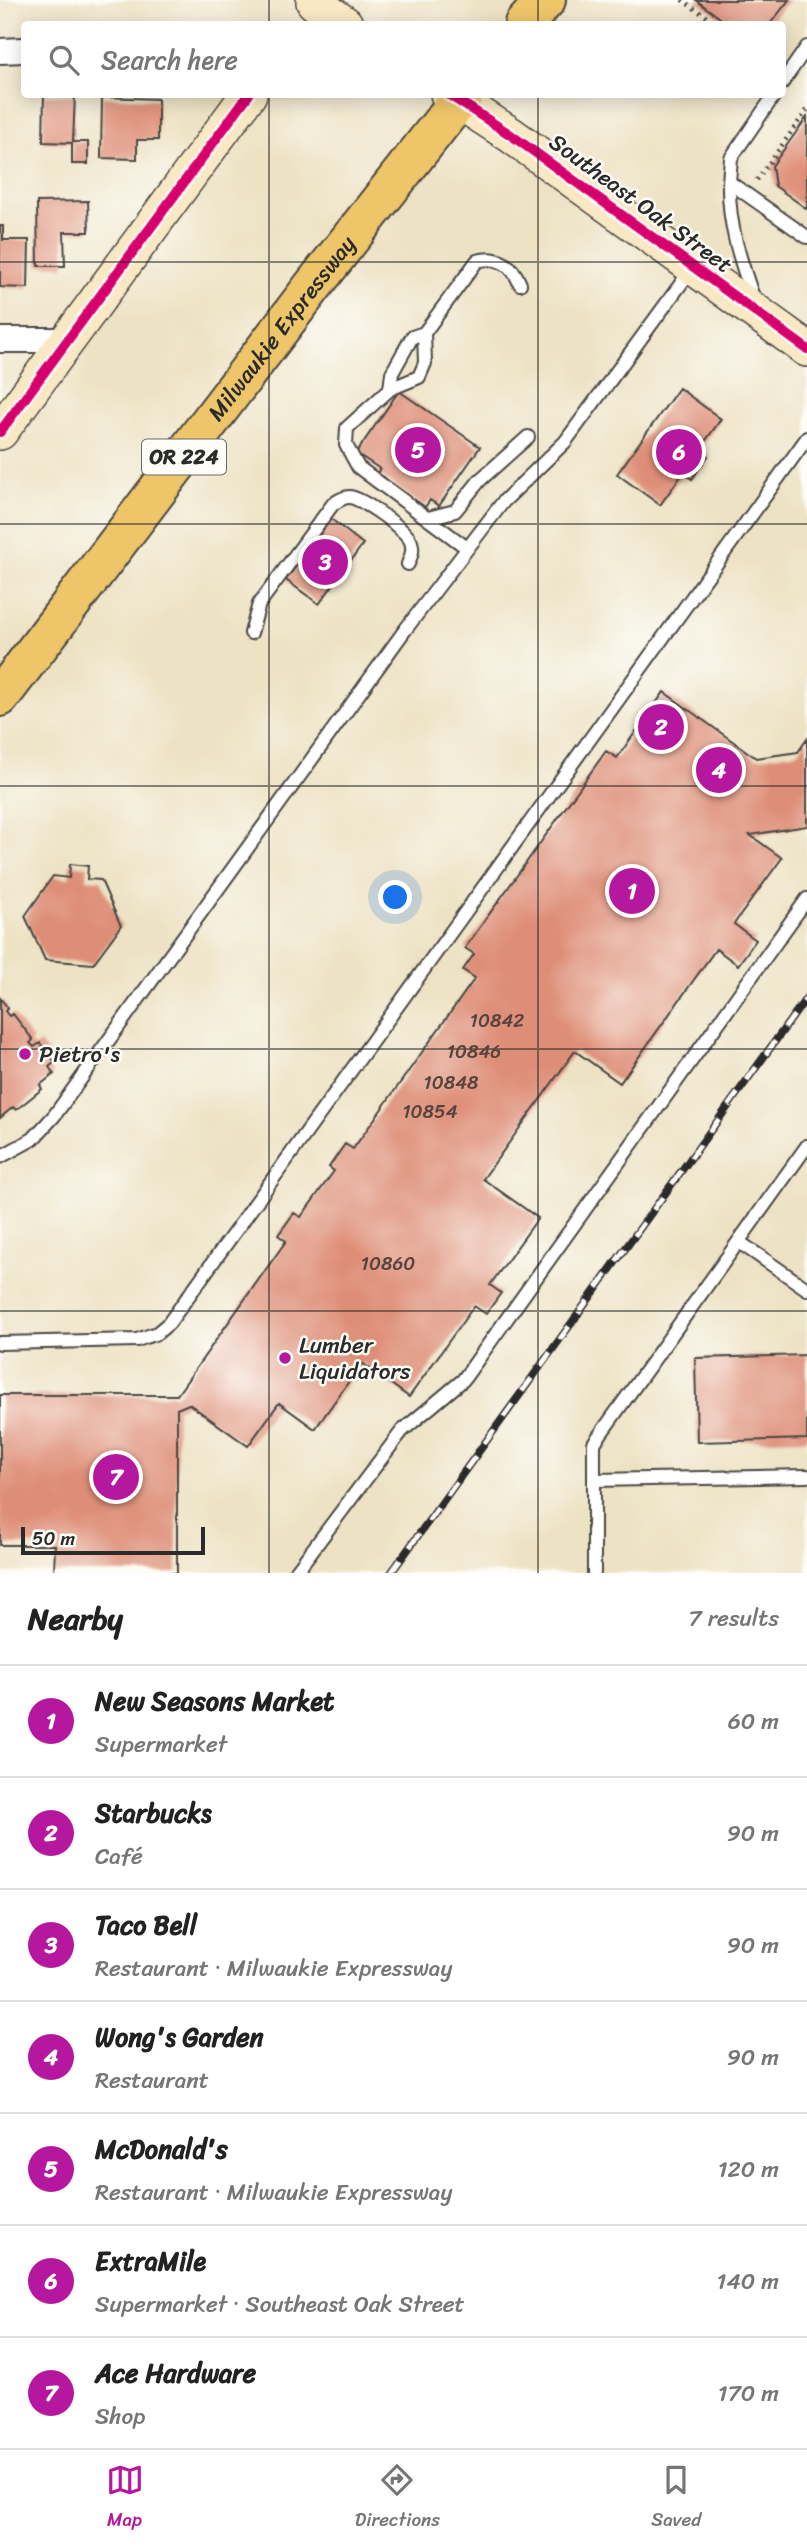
<!DOCTYPE html>
<meta charset="utf-8">
<style>
body{margin:0;font-family:Sriracha,sans-serif;background:#f2f2f2;color:#222}
.scale{position:absolute;left:21px;bottom:18px;width:184px;box-sizing:border-box;padding-left:7px;border:4px solid #2b2b2b;border-top:0;font-size:19px;line-height:24px;white-space:nowrap;color:#2b2b2b;-webkit-text-stroke:5px #fdfcf7;paint-order:stroke}
.you{position:absolute;left:396px;top:898px;width:24px;height:24px;margin:-18px;border:5px solid #fff;border-radius:50%;background:#1a73e8;box-shadow:0 0 0 10px #1a73e833}
.badge{display:grid;place-items:center;width:46px;height:46px;border-radius:50%;background:#b5179e;color:#fff;font-size:23px;font-weight:700}
.pin{position:absolute;translate:-50% -50%;border:4px solid #fff;box-shadow:0 2px 7px #0006}
.list{margin:0;padding:0;list-style:none}
h2{display:flex;justify-content:space-between;align-items:center;height:91px;margin:0;padding:0 28px;font-size:30px}
h2 small{font-size:23px;font-weight:400;color:#767676}
.list li{display:grid;grid-template-columns:46px 1fr auto;gap:21px;align-items:center;box-sizing:border-box;height:112px;padding:0 28px;border-top:2px solid #e0e0e0}
.list b{display:block;font-size:26px;white-space:nowrap}
.list p{margin:0;font-size:23px;white-space:nowrap;color:#767676}
.list em{font-size:23px;font-style:normal;color:#767676}
.icon{flex:none;width:38px;height:38px;fill:none;stroke:currentColor;stroke-width:2;stroke-linecap:round;stroke-linejoin:round}
.map{position:relative;flex:none;width:807px;height:1573px;overflow:hidden}
.search{position:absolute;background:#fff;box-shadow:0 4px 18px #0003;left:21px;right:21px;top:21px;height:77px;display:flex;align-items:center;gap:18px;box-sizing:border-box;padding:0 24px;border-radius:7px;color:#767676;font-size:26px}
.sheet{height:875px;background:#fff}
nav{display:flex;justify-content:space-around;align-items:center;box-sizing:border-box;height:98px;border-top:2px solid #e0e0e0;background:#fff;font-size:19px;color:#767676}
nav a{display:grid;justify-items:center;gap:4px}
nav .on{color:#b5179e}
.map>svg:first-child{display:block}
</style>
<div class="map">
<svg width="807" height="1573" viewBox="0 0 807 1573">
<rect width="100%" height="100%" fill="#fdfcf7"/>
<filter id="ink" filterUnits="userSpaceOnUse"><feTurbulence type="fractalNoise" baseFrequency=".0143" numOctaves="2"/><feDisplacementMap in="SourceGraphic" scale="14" xChannelSelector="R" yChannelSelector="G"/><feConvolveMatrix kernelMatrix="1 2 1 2 8 2 1 2 1" color-interpolation-filters="sRGB"/></filter>
<filter id="wash" filterUnits="userSpaceOnUse"><feTurbulence type="fractalNoise" baseFrequency=".00686" numOctaves="4" result="noise"/><feDisplacementMap in="SourceGraphic" scale="28" xChannelSelector="R" yChannelSelector="G"/><feGaussianBlur stdDeviation="1.57" result="paint"/><feColorMatrix in="noise" values="0 0 0 0 0 0 0 0 0 0 0 0 0 0 0 0 0 1.4 0 .05"/><feComposite in="paint" operator="in"/></filter>
<g filter="url(#wash)">
<rect width="100%" height="100%" fill="#ede2c4"/>
<g id="blocks">
<path fill="#de8e77" d="M 696,0 L 789,0 L 770,24 L 728,24 Z
M 44,95 L 75,95 L 73,142 L 88,142 L 88,164 L 72,164 L 72,143 L 43,142 Z
M 102,97 L 158,99 L 158,140 L 137,140 L 137,159 L 101,158 Z
M 807,117 L 807,209 L 775,186 L 772,166 Z
M 88,201 L 89,232 L 64,232 L 65,266 L 38,266 L 37,202 Z
M 0,226 L 3,226 L 3,240 L 29,240 L 28,288 L 0,287 Z
M 679,388 L 721,419 L 699,450 L 708,456 L 692,479 L 683,473 L 660,505 L 617,474 Z
M 399,391 L 480,447 L 439,506 L 430,500 L 425,507 L 377,473 L 380,469 L 356,453 Z
M 331,519 L 363,544 L 319,604 L 286,580 Z
M 664,692 L 756,758 L 798,752 L 807,739 L 807,826 L 750,835 L 782,858 L 734,924 L 756,940 L 738,965 L 716,949 L 620,1083 L 575,1051 L 483,1179 L 538,1218 L 490,1285 L 501,1293 L 486,1314 L 474,1306 L 409,1397 L 362,1363 L 315,1429 L 279,1403 L 248,1446 L 189,1404 L 177,1409 L 177,1573 L 54,1573 L 55,1545 L 0,1545 L 0,1395 L 177,1395 L 286,1241 L 278,1235 L 294,1213 L 301,1217 L 334,1171 L 329,1167 L 345,1144 L 353,1149 L 475,978 L 463,970 L 474,954 L 465,948 L 606,751 L 617,758 Z
M 70,864 L 88,866 L 87,879 L 101,880 L 121,926 L 93,964 L 45,960 L 25,916 L 53,876 L 69,878 Z
M 0,998 L 8,1008 L 5,1011 L 9,1016 L 13,1014 L 33,1040 L 30,1043 L 34,1047 L 40,1043 L 55,1062 L 49,1067 L 54,1074 L 40,1085 L 42,1089 L 16,1110 L 13,1107 L 0,1118 Z
M 807,1355 L 807,1439 L 697,1442 L 695,1358 Z"/>
</g>
</g>
<g filter="url(#ink)">
<use href="#blocks" fill-opacity="0" stroke="#484642" stroke-width="2"/>
<g fill="none" stroke-linecap="round" stroke-linejoin="round">
<defs>
<path id="lane" d="M 782,83 L 807,47
M 775,94 L 731,158 L 729,182 L 807,237
M 729,182 C 728,224 740,260 754,300
M 390,389 L 419,377 L 425,363 L 424,333
M 428,518 L 455,511 L 480,480 L 528,437
M 467,548 L 358,467 L 346,445 L 347,428 L 390,389 L 392,373 L 412,337 L 424,333 L 477,261 C 498,255 513,265 520,284
M 251,633 L 259,604 L 333,504 C 338,501 343,497 349,497 C 361,497 408,531 411,542 C 414,550 411,556 408,564
M 0,1157 L 33,1139 L 54,1116 L 405,630 L 503,502 L 565,442 L 691,270
M 739,1242 L 807,1289
M 0,1343 L 137,1340 L 157,1333 L 169,1323 L 807,438
M 594,1480 L 807,1476
M 295,1573 L 402,1431 L 463,1380 L 807,899
M 594,1573 L 594,1443 L 807,1146"/>
<path id="street" d="M 0,51 L 24,50
M 0,340 L 65,340"/>
<path id="secondary" d="M 314,2 L 345,24
M 448,94 L 511,135 L 807,349
M 0,432 L 249,94"/>
<g id="highway">
<path d="M 524,24 L 546,0"/>
<path id="s1" d="M 0,697 L 313,286 L 464,94"/>
</g>
</defs>
<use href="#lane" stroke="#484642" stroke-width="16"/>
<use href="#street" stroke="#484642" stroke-width="28"/>
<use href="#secondary" stroke="#484642" stroke-width="38"/>
<use href="#highway" stroke="#484642" stroke-width="42"/>
<path stroke="#484642" stroke-width="4.5" stroke-dasharray="2 5" stroke-linecap="butt" d="M 682,0 L 717,24
M 757,180 L 807,110"/>
<use href="#lane" stroke="#fff" stroke-width="12"/>
<use href="#street" stroke="#fff" stroke-width="24"/>
<use href="#secondary" stroke="#f8e8c3" stroke-width="35"/>
<use href="#highway" stroke="#eec569" stroke-width="38"/>
<defs>
<path id="rail" d="M 391,1573 L 807,997"/>
</defs>
<use href="#rail" stroke="#2b2b2b" stroke-width="8"/>
<use href="#rail" stroke="#fdfcf7" stroke-width="5" stroke-dasharray="16" stroke-linecap="butt"/>
<defs>
<path id="cycleway" d="M 448,94 L 511,135 L 807,349
M 0,432 L 249,94"/>
</defs>
<use href="#cycleway" stroke="#fdfcf7" stroke-width="15"/>
<use href="#cycleway" stroke="#d6006c" stroke-width="10"/>
</g>
</g>
<path fill="none" stroke="#2b2b2b" stroke-width="2" stroke-opacity="0.55" d="M 269,0 L 269,24M 538,0 L 538,24M 269,94 L 269,1573M 538,94 L 538,1573M 0,262 L 807,262M 0,524 L 807,524M 0,786 L 807,786M 0,1049 L 807,1049M 0,1311 L 807,1311"/>
<g fill="#b5179e" stroke="#fdfcf7" stroke-width="2.5">
<circle cx="25" cy="1054" r="7"/>
<circle cx="285" cy="1358" r="7"/>
</g>
<g text-anchor="middle" stroke-width="5" stroke-linejoin="round" paint-order="stroke">
<g font-size="19" fill="#58443e">
<text x="497" y="1027">10842</text>
<text x="474" y="1058">10846</text>
<text x="451" y="1089">10848</text>
<text x="430" y="1118">10854</text>
<text x="388" y="1270">10860</text>
</g>
<rect fill="#fdfcf7" stroke="#6a6a68" stroke-width="2" x="142" y="439.5" width="84" height="35" rx="5"/>
<g font-size="21" font-weight="bold" fill="#2b2b2b">
<text x="184" y="464">OR 224</text>
</g>
<g font-size="23" fill="#2b2b2b" stroke="#fdfcf7">
<text transform="translate(641 203) rotate(36)" y="8">Southeast Oak Street</text>
<text dy="8" stroke="none"><textPath href="#s1" startOffset="464">Milwaukie Expressway</textPath></text>
</g>
<g font-size="23" fill="#2b2b2b" stroke="#fdfcf7" text-anchor="start">
<text x="39" y="1062">Pietro's</text>
<text x="299" y="1353">Lumber<tspan x="299" dy="26">Liquidators</tspan></text>
</g>
</g>
</svg>
<div class="scale">50 m</div>
<div class="you"></div>
<div class="pin badge" style="left:632px;top:891px">1</div>
<div class="pin badge" style="left:661px;top:727px">2</div>
<div class="pin badge" style="left:325px;top:562px">3</div>
<div class="pin badge" style="left:719px;top:770px">4</div>
<div class="pin badge" style="left:418px;top:450px">5</div>
<div class="pin badge" style="left:679px;top:452px">6</div>
<div class="pin badge" style="left:116px;top:1477px">7</div>
<div class="search"><svg class="icon" aria-label="search" viewBox="0 0 24 24"><circle cx="10" cy="10" r="6"/><path d="M15 15l6 6"/></svg>Search here</div>
</div>
<section class="sheet">
<h2>Nearby<small>7 results</small></h2>
<ul class="list">
<li><span class="badge">1</span><div><b>New Seasons Market</b><p>Supermarket</p></div><em>60 m</em></li>
<li><span class="badge">2</span><div><b>Starbucks</b><p>Café</p></div><em>90 m</em></li>
<li><span class="badge">3</span><div><b>Taco Bell</b><p>Restaurant · Milwaukie Expressway</p></div><em>90 m</em></li>
<li><span class="badge">4</span><div><b>Wong's Garden</b><p>Restaurant</p></div><em>90 m</em></li>
<li><span class="badge">5</span><div><b>McDonald's</b><p>Restaurant · Milwaukie Expressway</p></div><em>120 m</em></li>
<li><span class="badge">6</span><div><b>ExtraMile</b><p>Supermarket · Southeast Oak Street</p></div><em>140 m</em></li>
<li><span class="badge">7</span><div><b>Ace Hardware</b><p>Shop</p></div><em>170 m</em></li>
</ul>
</section>
<nav>
<a class="on"><svg class="icon" aria-label="map" viewBox="0 0 24 24"><path d="M3 6l6-2 6 2 6-2v14l-6 2-6-2-6 2zM9 4v14M15 6v14"/></svg>Map</a>
<a><svg class="icon" aria-label="directions" viewBox="0 0 24 24"><path d="M12 3l9 9-9 9-9-9zM9 14v-3h6M13 9l2 2-2 2"/></svg>Directions</a>
<a><svg class="icon" aria-label="saved" viewBox="0 0 24 24"><path d="M7 4h10v16l-5-4-5 4z"/></svg>Saved</a>
</nav>
